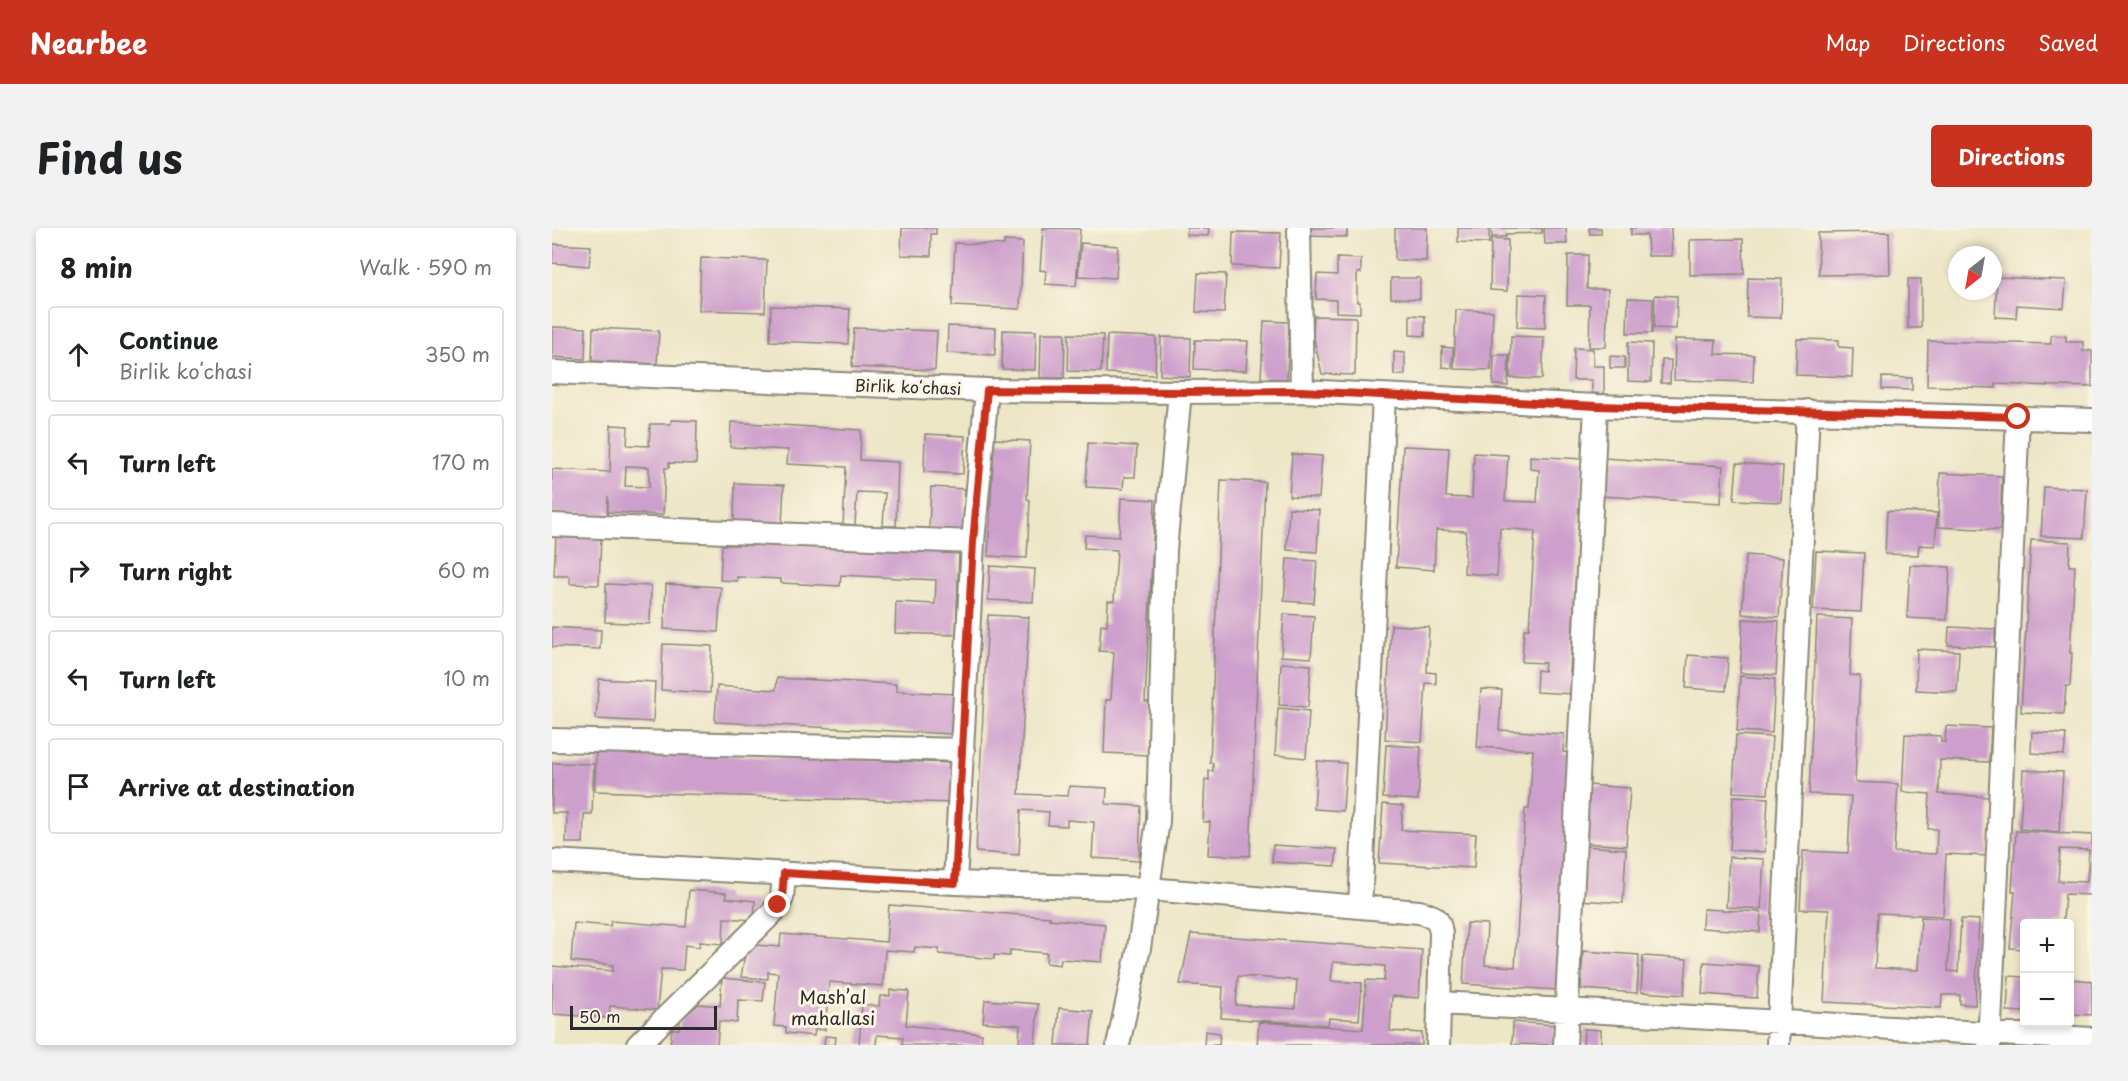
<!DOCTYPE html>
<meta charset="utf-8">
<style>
body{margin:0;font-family:"Playpen Sans",sans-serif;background:#f2f2f2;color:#202124}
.controls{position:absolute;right:18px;bottom:18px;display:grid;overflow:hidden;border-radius:6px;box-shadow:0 3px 9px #0003}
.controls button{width:54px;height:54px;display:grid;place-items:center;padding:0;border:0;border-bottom:2px solid #e0e0e0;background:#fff;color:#202124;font:30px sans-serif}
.compass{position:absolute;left:1396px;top:18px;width:54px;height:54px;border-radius:50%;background:#fff;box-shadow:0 3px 9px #0003;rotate:211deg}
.scale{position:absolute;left:18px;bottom:15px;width:147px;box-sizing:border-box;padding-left:6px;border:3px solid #2b2b2b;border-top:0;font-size:16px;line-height:21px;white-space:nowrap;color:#2b2b2b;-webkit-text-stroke:4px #fcf5e5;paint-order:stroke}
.stop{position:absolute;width:18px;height:18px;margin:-14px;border:4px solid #c8321e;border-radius:50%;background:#fff}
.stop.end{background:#c8321e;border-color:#fff;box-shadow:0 2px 6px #0008}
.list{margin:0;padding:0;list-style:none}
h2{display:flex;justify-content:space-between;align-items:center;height:78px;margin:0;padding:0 24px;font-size:26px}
h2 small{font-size:20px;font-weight:400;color:#757577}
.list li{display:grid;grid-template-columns:39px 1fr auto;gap:18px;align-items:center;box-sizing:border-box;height:96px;margin:0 12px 12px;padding:0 12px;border:2px solid #e0e0e0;border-radius:6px}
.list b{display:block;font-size:22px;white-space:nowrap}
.list p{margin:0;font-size:20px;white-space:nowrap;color:#757577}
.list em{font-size:20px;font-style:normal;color:#757577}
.icon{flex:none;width:33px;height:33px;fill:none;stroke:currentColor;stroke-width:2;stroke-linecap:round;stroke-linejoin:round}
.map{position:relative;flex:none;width:1540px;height:817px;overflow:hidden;border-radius:6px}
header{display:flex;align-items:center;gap:36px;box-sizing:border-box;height:84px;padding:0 30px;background:#c8321e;color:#fff}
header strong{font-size:28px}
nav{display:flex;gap:33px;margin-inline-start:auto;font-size:21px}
.intro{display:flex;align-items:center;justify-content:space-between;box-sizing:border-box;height:144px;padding:0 36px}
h1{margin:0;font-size:42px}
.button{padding:15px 27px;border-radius:6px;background:#c8321e;color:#fff;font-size:21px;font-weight:700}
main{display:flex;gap:36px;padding:0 36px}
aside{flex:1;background:#fff;border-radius:6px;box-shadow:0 3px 9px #0003}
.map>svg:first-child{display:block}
</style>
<header>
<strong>Nearbee</strong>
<nav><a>Map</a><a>Directions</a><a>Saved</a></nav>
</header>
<div class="intro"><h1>Find us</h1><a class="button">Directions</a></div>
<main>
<aside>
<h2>8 min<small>Walk · 590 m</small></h2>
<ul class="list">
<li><svg class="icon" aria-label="ahead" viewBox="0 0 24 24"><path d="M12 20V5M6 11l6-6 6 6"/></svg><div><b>Continue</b><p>Birlik koʻchasi</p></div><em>350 m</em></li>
<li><svg class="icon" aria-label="left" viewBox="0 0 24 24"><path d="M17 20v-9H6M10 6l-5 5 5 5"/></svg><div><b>Turn left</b></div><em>170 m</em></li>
<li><svg class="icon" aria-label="right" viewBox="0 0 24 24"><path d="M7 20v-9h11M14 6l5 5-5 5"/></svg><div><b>Turn right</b></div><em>60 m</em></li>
<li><svg class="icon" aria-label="left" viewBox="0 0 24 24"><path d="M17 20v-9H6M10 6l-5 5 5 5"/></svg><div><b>Turn left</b></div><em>10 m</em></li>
<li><svg class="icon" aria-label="arrive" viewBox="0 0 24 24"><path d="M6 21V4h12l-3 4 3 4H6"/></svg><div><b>Arrive at destination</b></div></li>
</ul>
</aside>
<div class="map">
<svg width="1540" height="817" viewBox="0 0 1540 817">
<rect width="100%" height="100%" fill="#fcf5e5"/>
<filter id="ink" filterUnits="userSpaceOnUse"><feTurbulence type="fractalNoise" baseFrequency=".0167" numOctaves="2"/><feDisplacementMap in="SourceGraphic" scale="12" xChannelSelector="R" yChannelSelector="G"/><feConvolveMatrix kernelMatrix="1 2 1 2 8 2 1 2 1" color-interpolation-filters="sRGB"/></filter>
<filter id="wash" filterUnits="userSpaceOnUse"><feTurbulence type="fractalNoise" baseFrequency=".008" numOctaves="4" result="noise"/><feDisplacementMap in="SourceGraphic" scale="24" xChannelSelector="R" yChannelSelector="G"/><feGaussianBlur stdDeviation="1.35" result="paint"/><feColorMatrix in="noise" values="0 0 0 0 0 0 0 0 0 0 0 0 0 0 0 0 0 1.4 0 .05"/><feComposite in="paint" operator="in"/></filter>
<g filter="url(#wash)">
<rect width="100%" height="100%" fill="#ede6c7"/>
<g id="blocks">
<path fill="#cd9fcc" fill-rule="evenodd" d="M 350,0 L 384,0 L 384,6 L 379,6 L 379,28 L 349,27 Z
M 491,0 L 528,1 L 524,58 L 493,56 L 494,43 L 488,42 Z
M 635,0 L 657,0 L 656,8 L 634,7 Z
M 755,0 L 795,0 L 795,9 L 755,8 Z
M 843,0 L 875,0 L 874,33 L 843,32 Z
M 906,0 L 937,0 L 937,15 L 906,14 Z
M 939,0 L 990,0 L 990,5 L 954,6 L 954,9 L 940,9 Z
M 992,0 L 1014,0 L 1015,16 L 993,16 Z
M 1037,0 L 1049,0 L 1049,6 L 1038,6 Z
M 1079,0 L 1119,0 L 1120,28 L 1096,28 L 1095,7 L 1079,7 Z
M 681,4 L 729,5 L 727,40 L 680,38 Z
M 1337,4 L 1338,46 L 1267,47 L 1266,5 Z
M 939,11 L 956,12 L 955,63 L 938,62 Z
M 1191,11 L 1192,46 L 1138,47 L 1138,12 Z
M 452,13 L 471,14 L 468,81 L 400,78 L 403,15 L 452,17 Z
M 529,15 L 566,18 L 564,50 L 526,48 Z
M 1,16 L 39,18 L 37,38 L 0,35 Z
M 1016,27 L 1036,27 L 1035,61 L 1056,61 L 1054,119 L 1037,119 L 1038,77 L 1015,77 Z
M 149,30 L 215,32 L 213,84 L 147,82 Z
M 785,30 L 809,31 L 809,45 L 805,45 L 805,74 L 808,74 L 808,85 L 784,84 L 784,72 L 764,71 L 765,46 L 785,47 Z
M 646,45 L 674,46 L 672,85 L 644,84 Z
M 1445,49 L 1514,52 L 1512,80 L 1465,77 L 1464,90 L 1443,89 Z
M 839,50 L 868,50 L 868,71 L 839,70 Z
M 1196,50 L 1230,51 L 1229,90 L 1195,89 Z
M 1356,51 L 1369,51 L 1369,100 L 1356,100 Z
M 966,66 L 994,67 L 993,100 L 965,99 Z
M 1103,67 L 1125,68 L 1124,101 L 1102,100 Z
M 1076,70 L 1101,71 L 1100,105 L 1075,105 Z
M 219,78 L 298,81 L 296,116 L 218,113 Z
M 904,82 L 941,83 L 939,142 L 902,141 Z
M 858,87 L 873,88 L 873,108 L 858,107 Z
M 762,88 L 804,89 L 803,147 L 770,146 L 761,107 Z
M 712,93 L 737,94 L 735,151 L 709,150 Z
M 396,98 L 444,100 L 443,127 L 395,125 Z
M 0,99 L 34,100 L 33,131 L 0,129 Z
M 41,100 L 107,103 L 105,136 L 40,133 Z
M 302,100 L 385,103 L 383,142 L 300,139 Z
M 451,102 L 484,103 L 483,142 L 450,141 Z
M 489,105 L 513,105 L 512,150 L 488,150 Z
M 517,106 L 551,107 L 549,144 L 516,143 Z
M 555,107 L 604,109 L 603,147 L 554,145 Z
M 1499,107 L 1514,108 L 1514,114 L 1531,114 L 1531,123 L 1540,123 L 1540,159 L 1444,156 L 1444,160 L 1375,158 L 1376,113 L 1499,116 Z
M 959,108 L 992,109 L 990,151 L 958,150 Z
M 609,109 L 639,110 L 638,149 L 608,147 Z
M 1123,111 L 1164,112 L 1163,126 L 1202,127 L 1201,154 L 1122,152 Z
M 1245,111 L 1287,112 L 1287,119 L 1301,120 L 1300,149 L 1244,147 Z
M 643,112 L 696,113 L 694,143 L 642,141 Z
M 1076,114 L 1100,115 L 1099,154 L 1076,153 Z
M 890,119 L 901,120 L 900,140 L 890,139 Z
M 1022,120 L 1041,121 L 1041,138 L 1052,138 L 1052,166 L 1040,165 L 1040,152 L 1021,152 Z
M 842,124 L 853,125 L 853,147 L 842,147 Z
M 942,127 L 957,127 L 956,158 L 941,157 Z
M 1058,128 L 1073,129 L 1073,140 L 1058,140 Z
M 1110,132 L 1119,132 L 1118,155 L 1109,155 Z
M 1330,149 L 1360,150 L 1360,162 L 1330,161 Z
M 119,192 L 145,193 L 144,236 L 117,235 L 117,240 L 113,240 L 111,287 L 56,284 L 56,268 L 55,288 L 0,285 L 0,241 L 58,244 L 59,197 L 76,198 L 75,217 L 97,218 L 98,196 L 119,196 ZM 74,238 L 97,239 L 97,259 L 73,258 Z
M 179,194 L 309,202 L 308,232 L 346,234 L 344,298 L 331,298 L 333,265 L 305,264 L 303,297 L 291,296 L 294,239 L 235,236 L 236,222 L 178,219 Z
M 373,206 L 413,208 L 411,246 L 372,244 Z
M 442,211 L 478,213 L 475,271 L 478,272 L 475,330 L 436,328 Z
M 536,215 L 585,218 L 583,249 L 572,249 L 571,261 L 534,259 Z
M 851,218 L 897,220 L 894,269 L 920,270 L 922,225 L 956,227 L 953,273 L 985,274 L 987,242 L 978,241 L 978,228 L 1031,231 L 1018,444 L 1023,444 L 1022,466 L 984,464 L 985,442 L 992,443 L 993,435 L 970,434 L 972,401 L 977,401 L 983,303 L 948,300 L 945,348 L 912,345 L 914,303 L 884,302 L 882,342 L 844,339 Z
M 740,226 L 770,228 L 767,270 L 737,268 Z
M 1051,230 L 1171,238 L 1169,275 L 1048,268 Z
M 1185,235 L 1231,238 L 1229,274 L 1182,272 Z
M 1388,245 L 1450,248 L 1448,302 L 1386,299 Z
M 669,252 L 713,254 L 698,628 L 656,627 L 658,594 L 651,594 L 653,551 L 657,552 L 657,543 L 661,543 L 661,535 L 658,535 Z
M 183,255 L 232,257 L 230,297 L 182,294 Z
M 379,259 L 413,261 L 411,303 L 377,301 Z
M 1492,259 L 1535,261 L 1532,310 L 1489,308 Z
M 569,270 L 603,272 L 593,474 L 600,474 L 598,527 L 552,525 L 554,472 L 559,472 L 562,424 L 547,423 L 549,396 L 555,397 L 556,373 L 562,373 L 565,322 L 532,320 L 533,307 L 567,309 Z
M 737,280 L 767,282 L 765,324 L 735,322 Z
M 1335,283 L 1385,285 L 1383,318 L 1367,317 L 1366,327 L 1333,326 Z
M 4,307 L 49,309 L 47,357 L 18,356 L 18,348 L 2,348 Z
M 1479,312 L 1518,314 L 1517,338 L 1523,338 L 1518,425 L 1520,425 L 1518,458 L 1514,458 L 1512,486 L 1469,484 Z
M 187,313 L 407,324 L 404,407 L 343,405 L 344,374 L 383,376 L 384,352 L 289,347 L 288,358 L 229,355 L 229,351 L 185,349 L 185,353 L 168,352 L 170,317 L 186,317 Z
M 1264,323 L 1312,325 L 1309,384 L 1261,382 Z
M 1194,327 L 1231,330 L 1227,389 L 1190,386 Z
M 735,331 L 765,333 L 762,375 L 732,373 Z
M 1358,337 L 1398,339 L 1395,392 L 1355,390 Z
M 438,338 L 483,341 L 481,374 L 436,372 Z
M 54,356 L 99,358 L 98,396 L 53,394 Z
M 114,356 L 169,359 L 166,404 L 112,401 Z
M 732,386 L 762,388 L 759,430 L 729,428 Z
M 436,387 L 477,389 L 467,566 L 516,568 L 517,558 L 555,560 L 554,576 L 589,578 L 587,633 L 540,630 L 542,594 L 515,592 L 515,598 L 496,597 L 497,584 L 469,582 L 467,627 L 424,624 Z
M 1265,389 L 1300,391 L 1298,447 L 1308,448 L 1303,554 L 1346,556 L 1342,624 L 1384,626 L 1385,601 L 1376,601 L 1378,566 L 1350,564 L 1353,506 L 1389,508 L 1389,514 L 1393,514 L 1394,498 L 1439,500 L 1437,534 L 1388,532 L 1387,566 L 1438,569 L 1436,628 L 1394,626 L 1391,688 L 1326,685 L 1323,740 L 1366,742 L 1369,689 L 1398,691 L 1396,743 L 1406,744 L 1409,691 L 1427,692 L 1423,777 L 1408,776 L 1408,767 L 1390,767 L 1389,780 L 1272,774 L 1277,682 L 1248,681 L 1251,623 L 1296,625 L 1299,568 L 1257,566 Z
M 1191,391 L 1227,393 L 1224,447 L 1188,445 Z
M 839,397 L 877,399 L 875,444 L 884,445 L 884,456 L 874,455 L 870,514 L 833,511 Z
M 0,399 L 49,402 L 48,421 L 0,419 Z
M 1397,399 L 1443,401 L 1443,419 L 1396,417 Z
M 111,416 L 160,418 L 158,465 L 109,462 Z
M 1365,421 L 1407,423 L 1405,464 L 1364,462 Z
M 1136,427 L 1176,430 L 1174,463 L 1134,460 Z
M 729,435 L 759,437 L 756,479 L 727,477 Z
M 1188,448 L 1223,451 L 1220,505 L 1185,503 Z
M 225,450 L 344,456 L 344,463 L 402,466 L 400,506 L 163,494 L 165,458 L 224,462 Z
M 47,451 L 103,454 L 101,494 L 44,491 Z
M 929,461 L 950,462 L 947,502 L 1012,506 L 1011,524 L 1018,525 L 1006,762 L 911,756 L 915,695 L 935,696 L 933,737 L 963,739 L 973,581 L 977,581 L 981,522 L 925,519 Z
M 726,480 L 757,483 L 754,530 L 723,527 Z
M 1480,504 L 1514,506 L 1512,527 L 1479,525 Z
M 1184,507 L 1220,509 L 1216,566 L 1181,564 Z
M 834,517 L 869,519 L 866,572 L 831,570 Z
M 44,523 L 401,535 L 400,575 L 43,563 Z
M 765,533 L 794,535 L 791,583 L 762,581 Z
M 0,535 L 42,536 L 40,586 L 32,586 L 31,615 L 14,615 L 15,585 L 0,585 Z
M 1471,542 L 1511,544 L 1507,604 L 1468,601 Z
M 1035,557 L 1078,560 L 1074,618 L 1031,615 Z
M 1181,568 L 1216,570 L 1213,624 L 1178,622 Z
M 831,576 L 851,578 L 849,602 L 924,606 L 922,640 L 827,635 Z
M 1464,603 L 1540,607 L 1540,667 L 1513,666 L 1511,693 L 1504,693 L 1503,696 L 1472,696 L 1472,721 L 1458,720 L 1463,663 L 1460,663 ZM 1508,621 L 1537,622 L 1535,654 L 1506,653 Z
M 721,617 L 785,621 L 783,638 L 720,634 Z
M 1031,618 L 1074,621 L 1071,675 L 1027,672 Z
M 1177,629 L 1212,631 L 1209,681 L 1174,679 Z
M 137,662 L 174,665 L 174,670 L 203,673 L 202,692 L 172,690 L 171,716 L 148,714 L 147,719 L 133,717 L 131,742 L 109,741 L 105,782 L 58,778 L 57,790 L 0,786 L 0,738 L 61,743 L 61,737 L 19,733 L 22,695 L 58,698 L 59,693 L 134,699 Z
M 337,677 L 498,689 L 497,691 L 553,696 L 550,734 L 509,731 L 508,737 L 494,735 L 495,725 L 458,722 L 458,728 L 442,727 L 442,731 L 387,726 L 387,721 L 363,719 L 362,724 L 333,722 L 331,758 L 277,754 L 273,802 L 263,801 L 262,808 L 234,805 L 234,799 L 222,798 L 226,745 L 216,744 L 216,751 L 189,749 L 193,726 L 204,717 L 228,719 L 229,706 L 334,714 Z
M 1151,681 L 1209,684 L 1208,704 L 1150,700 Z
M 639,706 L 870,722 L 867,770 L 840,768 L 838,803 L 870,805 L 870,817 L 705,817 L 707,794 L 811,801 L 814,752 L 832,753 L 833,738 L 781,734 L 779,753 L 810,755 L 807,792 L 777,790 L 776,797 L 669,790 L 671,759 L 628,756 ZM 686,748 L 745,752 L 743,781 L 684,777 Z
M 1031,723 L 1087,727 L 1085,765 L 1029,761 Z
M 1091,728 L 1135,731 L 1132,767 L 1089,764 Z
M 1152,734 L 1207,738 L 1205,770 L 1150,766 Z
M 1457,748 L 1472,749 L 1472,784 L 1455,783 Z
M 170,750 L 213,754 L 211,773 L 186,772 L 185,795 L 167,793 L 165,817 L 118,817 L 120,801 L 127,801 L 128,792 L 147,776 L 168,778 Z
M 1518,751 L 1540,753 L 1540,787 L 1518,786 Z
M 338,762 L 357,763 L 354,797 L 430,806 L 429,817 L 350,817 L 351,809 L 325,807 L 324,817 L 307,817 L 310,776 L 327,778 L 328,768 L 338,768 Z
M 433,772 L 486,776 L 483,817 L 467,817 L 468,797 L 431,794 Z
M 507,780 L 541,783 L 538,817 L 504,817 Z
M 961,794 L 1003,797 L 1002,817 L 960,816 Z
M 1032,801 L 1049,802 L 1049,817 L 1031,817 Z
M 653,803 L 668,805 L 667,817 L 652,817 Z
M 273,808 L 284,809 L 283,817 L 272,817 Z"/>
</g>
</g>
<g filter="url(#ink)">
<use href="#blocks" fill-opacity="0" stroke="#8c8879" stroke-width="1.5"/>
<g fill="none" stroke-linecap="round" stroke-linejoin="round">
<defs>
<path id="minor" d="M 747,0 L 750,163
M 0,144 L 435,162 L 628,164 L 750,163 L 1044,178 L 1540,192
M 0,297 L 421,314
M 0,512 L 411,522
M 0,633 L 403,655 L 597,661 L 867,684 C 882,688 887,689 889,705 L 886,817
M 403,655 L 421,314 L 435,162
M 808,679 L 832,168
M 887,775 L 1540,811
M 86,817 L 221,684 L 230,670 L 232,645
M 566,817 L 587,720 L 606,593 L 613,322 L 628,164
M 1013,817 L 1044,178
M 1226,817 L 1256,183
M 1437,817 L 1466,189"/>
</defs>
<use href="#minor" stroke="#8c8879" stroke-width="26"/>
<use href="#minor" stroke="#fff" stroke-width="22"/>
</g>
</g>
<g fill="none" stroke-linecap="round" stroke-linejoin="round" filter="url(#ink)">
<path stroke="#c8321e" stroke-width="8" d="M 226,677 L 230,670 L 232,645 L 403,655 L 421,314 L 435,162 L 628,164 L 750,163 L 1044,178 L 1466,189"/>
</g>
<g text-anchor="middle" stroke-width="6" stroke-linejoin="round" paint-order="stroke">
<g font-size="16" fill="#2b2b2b" stroke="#fcf5e5">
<text transform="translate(356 159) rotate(2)" y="6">Birlik koʻchasi</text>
</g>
<g font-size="18" fill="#2b2b2b" stroke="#fcf5e5">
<text x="281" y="776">Mashʼal<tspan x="281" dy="21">mahallasi</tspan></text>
</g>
</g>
</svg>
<div class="controls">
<button>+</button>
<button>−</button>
</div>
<svg class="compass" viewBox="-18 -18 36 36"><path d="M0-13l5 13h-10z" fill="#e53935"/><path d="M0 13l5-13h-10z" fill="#757577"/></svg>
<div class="scale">50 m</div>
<div class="stop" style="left:1466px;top:189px"></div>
<div class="stop end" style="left:226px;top:677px"></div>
</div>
</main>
